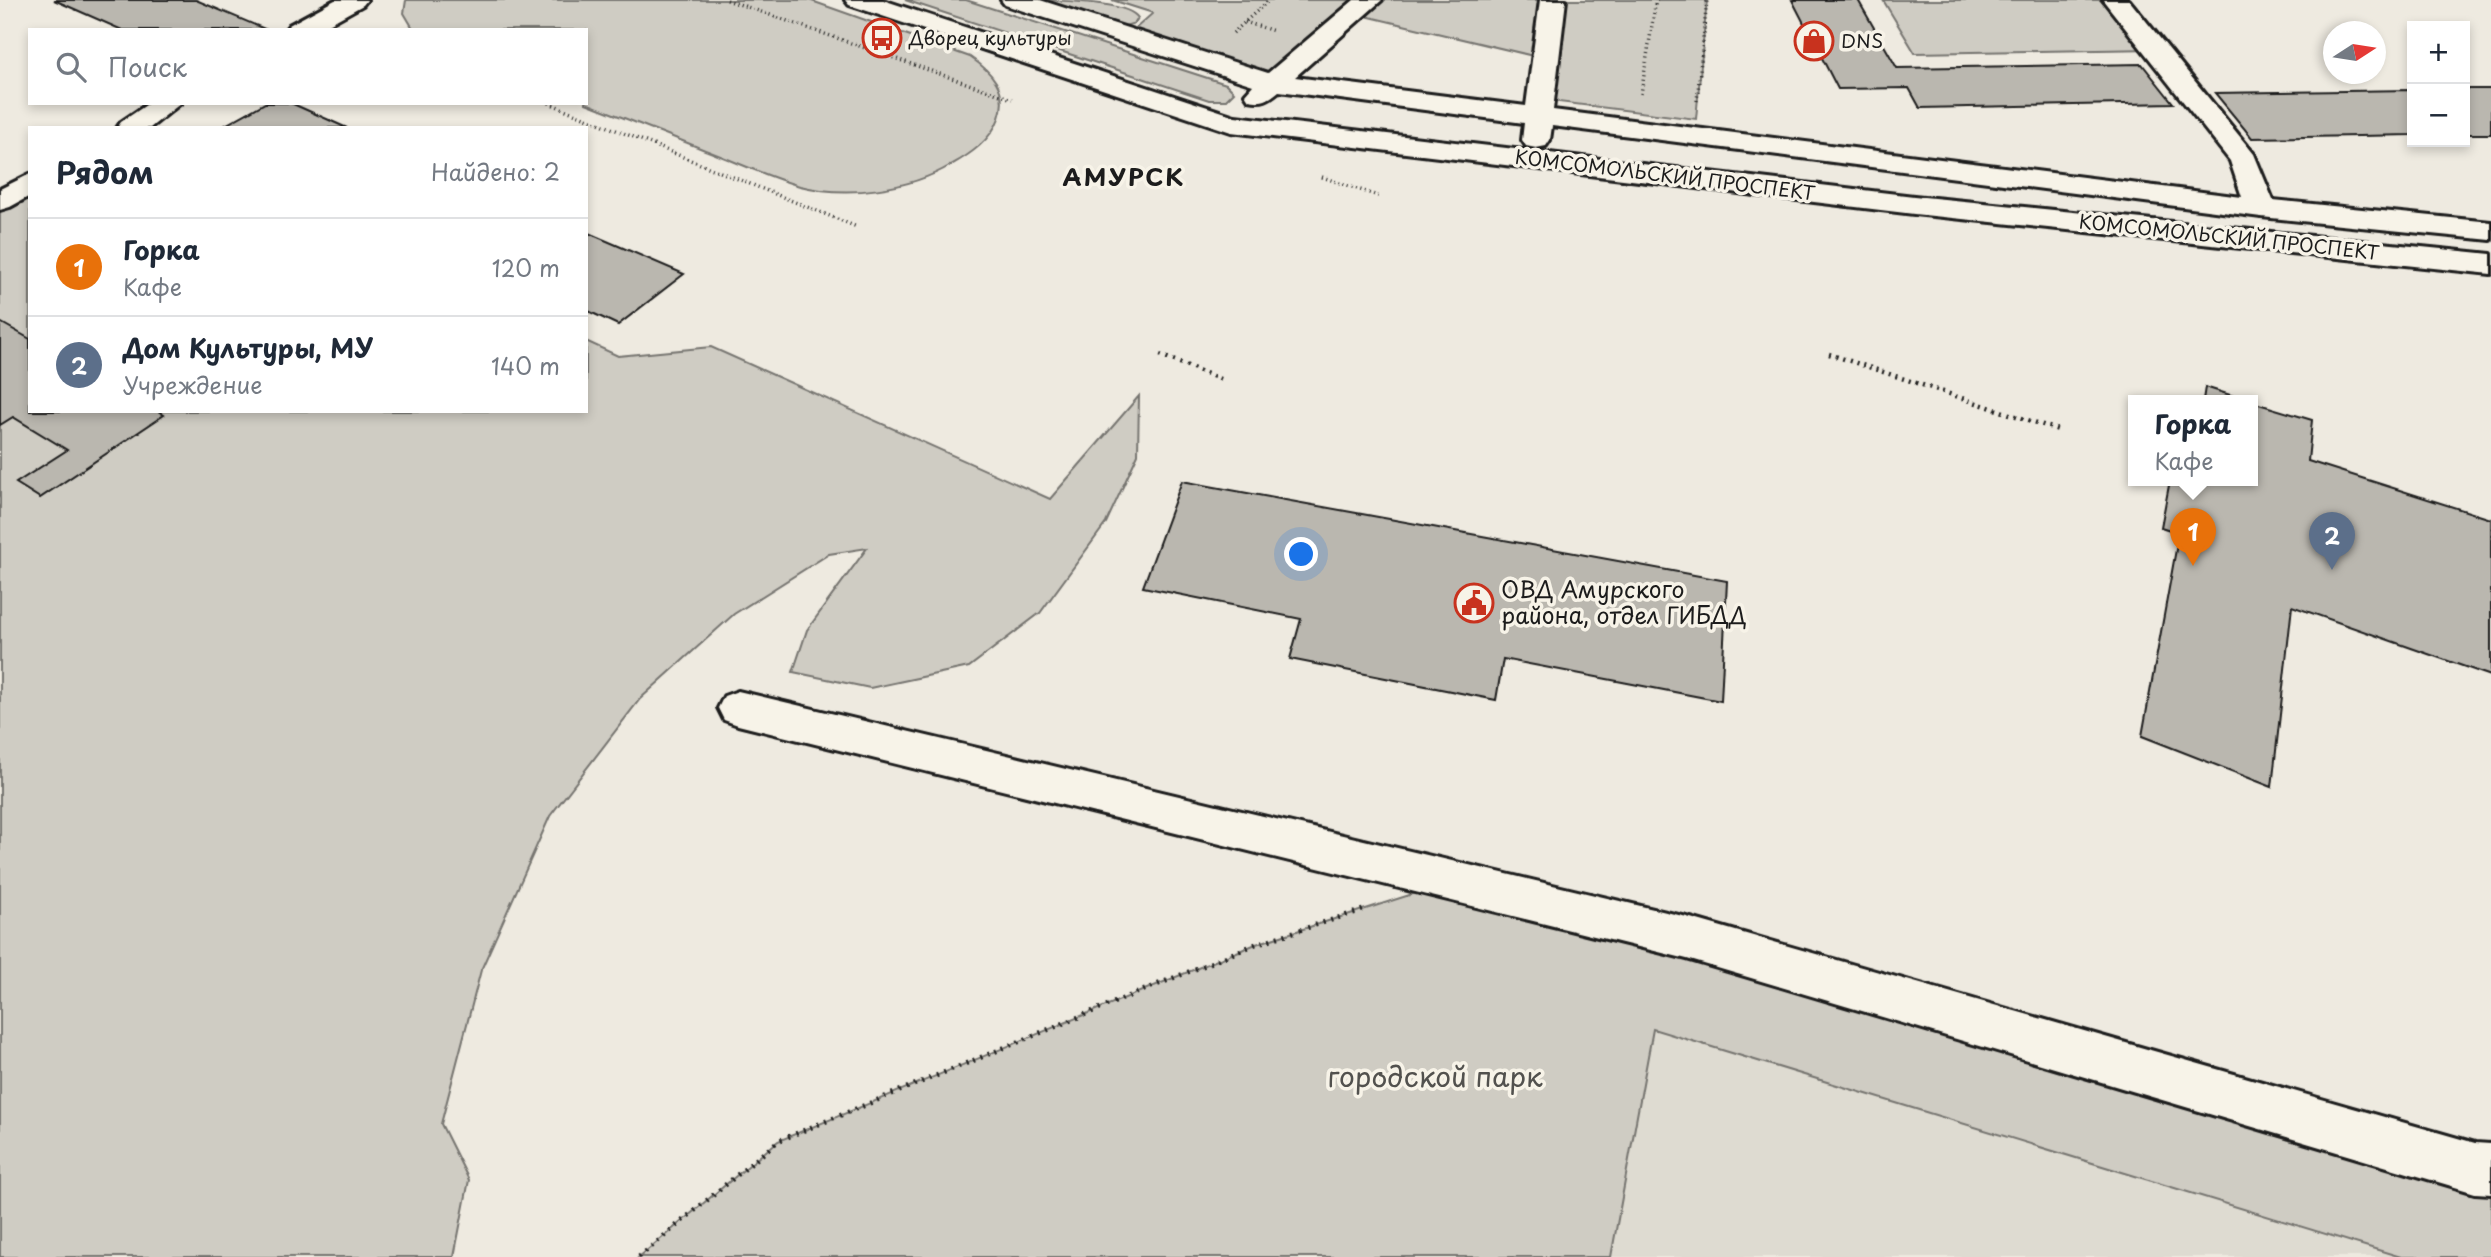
<!DOCTYPE html>
<html lang="ru">
<meta charset="utf-8">
<style>
body{margin:0;font-family:"Playpen Sans",sans-serif;background:#f6f6f7;color:#1f2937}
.controls{position:absolute;right:21px;top:21px;display:grid;overflow:hidden;border-radius:0px;box-shadow:0 4px 10px #0003}
.controls button{width:63px;height:63px;display:grid;place-items:center;padding:0;border:0;border-bottom:2px solid #e0e1e3;background:#fff;color:#1f2937;font:35px sans-serif}
.compass{position:absolute;left:2323px;top:21px;width:63px;height:63px;border-radius:50%;background:#fff;box-shadow:0 4px 10px #0003;rotate:78deg}
.you{position:absolute;left:1302px;top:555px;width:24px;height:24px;margin:-18px;border:5px solid #fff;border-radius:50%;background:#1a73e8;box-shadow:0 0 0 10px #1a73e833}
.badge{display:grid;place-items:center;width:46px;height:46px;border-radius:50%;background:#0b8043;color:#fff;font-size:23px;font-weight:700}
.pin{position:absolute;translate:-50% -58px;filter:drop-shadow(0 2px 4px #0008)}
.pin::after{content:'';position:absolute;top:37px;width:24px;height:21px;background:inherit;clip-path:polygon(0 0,100% 0,50% 100%)}
.popup{position:absolute;left:2128px;top:395px;width:130px;height:91px;box-sizing:border-box;display:grid;place-content:center;border-radius:0px;background:#fff;filter:drop-shadow(0 2px 5px #0005);font-size:23px;white-space:nowrap;color:#747a83}
.popup b{font-size:26px;color:#1f2937}
.popup::after{content:'';position:absolute;left:50%;top:100%;margin-left:-14px;border:14px solid transparent;border-top-color:#fff}
.list{margin:0;padding:0;list-style:none}
h2{display:flex;justify-content:space-between;align-items:center;height:91px;margin:0;padding:0 28px;font-size:30px}
h2 small{font-size:23px;font-weight:400;color:#747a83}
.list li{display:grid;grid-template-columns:46px 1fr auto;gap:21px;align-items:center;box-sizing:border-box;height:98px;padding:0 28px;border-top:2px solid #e0e1e3}
.list b{display:block;font-size:26px;white-space:nowrap}
.list p{margin:0;font-size:23px;white-space:nowrap;color:#747a83}
.list em{font-size:23px;font-style:normal;color:#747a83}
.icon{flex:none;width:38px;height:38px;fill:none;stroke:currentColor;stroke-width:2;stroke-linecap:round;stroke-linejoin:round}
.map{position:relative;flex:none;width:2491px;height:1257px;overflow:hidden}
.search{position:absolute;background:#fff;box-shadow:0 4px 10px #0003;left:28px;top:28px;width:560px;height:77px;display:flex;align-items:center;gap:18px;box-sizing:border-box;padding:0 24px;border-radius:0px;color:#747a83;font-size:26px}
.panel{position:absolute;background:#fff;box-shadow:0 4px 10px #0003;left:28px;top:126px;width:560px;height:287px;border-radius:0px}
.map>svg:first-child{display:block}
</style>
<div class="map">
<svg width="2491" height="1257" viewBox="0 0 2491 1257">
<rect width="100%" height="100%" fill="#eeeae0"/>
<filter id="ink" filterUnits="userSpaceOnUse"><feTurbulence type="fractalNoise" baseFrequency=".0143" numOctaves="2"/><feDisplacementMap in="SourceGraphic" scale="14" xChannelSelector="R" yChannelSelector="G"/><feConvolveMatrix kernelMatrix="1 2 1 2 8 2 1 2 1" color-interpolation-filters="sRGB"/></filter>
<g filter="url(#ink)">
<path fill="#dedbd1" d="M 1652,1029 L 2401,1257 L 1611,1257 Z"/>
<path fill="#cfccc3" stroke="#767470" stroke-width="2" d="M 406,0 L 809,0 L 970,57 C 991,71 1009,90 999,118 C 991,140 971,154 951,165 C 909,190 847,198 800,186 C 768,177 737,162 705,150 C 666,134 626,119 586,103 L 586,30 L 414,30 L 404,13 Z
M 905,0 L 966,0 L 1226,84 L 1234,92 L 1226,100 L 1209,100 Z
M 1023,0 C 1047,0 1127,0 1138,18 L 1135,23 L 1118,28 Z
M 1112,0 L 1707,0 L 1696,119 L 1542,100 L 1546,59 L 1353,13 L 1270,82 L 1127,36 L 1153,13 Z
M 1883,0 L 2116,0 L 2154,49 L 1915,53 Z
M 30,183 L 30,411 L 586,411 L 586,341 L 618,356 L 711,347 L 1050,499 L 1139,396 L 1138,454 L 1106,523 L 1040,613 L 969,667 L 870,688 L 793,672 L 807,630 L 867,548 L 829,554 L 734,614 L 640,699 L 550,816 L 481,970 L 441,1124 L 469,1180 L 454,1257 L 0,1257 L 0,196 Z
M 1422,891 L 1687,938 L 2491,1169 L 2491,1257 L 2401,1257 L 1653,1029 L 1611,1257 L 639,1257 L 778,1141 L 1256,944 Z"/>
<path fill="#bab7af" stroke="#1c1c1c" stroke-width="2" d="M 54,0 L 196,0 L 267,30 L 122,30 Z
M 1792,0 L 1858,0 L 1897,68 L 2142,64 L 2173,103 L 1920,108 L 1909,88 L 1838,89 Z
M 2465,89 L 2491,89 L 2491,134 L 2465,134 Z
M 2412,90 L 2412,135 L 2252,138 L 2215,93 Z
M 265,103 L 291,103 L 347,128 L 220,128 Z
M 586,232 L 684,274 L 618,325 L 586,310 Z
M 0,322 L 30,339 L 30,411 L 158,411 L 164,415 L 40,498 L 16,483 L 67,450 L 13,417 L 0,425 Z
M 2205,387 L 2246,400 L 2203,400 Z
M 2252,402 L 2312,420 L 2308,461 L 2491,519 L 2491,676 L 2292,606 L 2272,787 L 2142,736 L 2179,533 L 2161,527 L 2170,480 L 2252,480 Z
M 1182,481 L 1727,581 L 1721,701 L 1503,659 L 1496,700 L 1290,659 L 1301,619 L 1143,587 Z"/>
<g fill="none" stroke-linecap="round" stroke-linejoin="round">
<defs>
<path id="minor" d="M 335,0 L 367,0 L 363,5 L 318,30 L 285,30 L 289,25 Z
M 845,0 L 883,0 L 1235,116 L 1914,196 L 2491,254 L 2491,274 L 1914,214 L 1231,132 L 849,5 Z
M 1001,0 L 1040,0 L 1268,73 L 1354,0 L 1382,0 L 1295,77 L 1526,106 L 1540,0 L 1566,0 L 1553,110 L 2242,197 L 2230,161 L 2103,0 L 2129,0 L 2254,154 L 2273,200 L 2491,222 L 2491,240 L 2261,217 L 1552,126 L 1550,140 L 1546,146 L 1536,148 L 1526,146 L 1522,140 L 1524,123 L 1279,91 C 1268,100 1263,103 1249,100 L 1245,94 L 1253,85 L 1005,5 Z
M 149,103 L 181,103 L 150,128 L 117,128 L 121,122 Z
M 30,174 L 30,196 L 10,207 L 0,210 L 0,189 Z
M 738,691 L 1687,917 L 2475,1143 L 2491,1144 L 2491,1194 L 2475,1193 L 1687,959 L 738,725 L 724,720 L 718,708 L 724,696 Z"/>
</defs>
<use href="#minor" stroke="#1c1c1c" stroke-width="6"/>
<path stroke="#1c1c1c" stroke-width="3.5" stroke-dasharray="1 3.5" stroke-linecap="butt" d="M 727,0 L 1012,99
M 1245,22 L 1274,31
M 1233,33 L 1269,0
M 1641,94 L 1656,0
M 1697,101 L 1707,0
M 549,103 L 857,227
M 1322,177 L 1378,196"/>
<path stroke="#1c1c1c" stroke-width="4.5" stroke-dasharray="2 5" stroke-linecap="butt" d="M 1829,354 L 2058,430
M 1160,355 L 1220,379"/>
<path stroke="#1c1c1c" stroke-width="5" stroke-dasharray="2 6" stroke-linecap="butt" d="M 639,1257 L 778,1141 L 1256,944 L 1363,910"/>
<use href="#minor" fill="#f7f3e8" fill-rule="evenodd"/>
</g>
</g>
<defs>
<symbol id="bus-ring" viewBox="-11 -11 22 22"><circle r="9.5" fill="#f7f3e8" stroke="#c8321e" stroke-width="1.5"/><path d="M-5-6H5V4H4V6H2V4H-2V6H-4V4H-5ZM-3.5-4V0h7V-4ZM-3.5 1.2v1.5H-2V1.2ZM2 1.2v1.5H3.5V1.2Z" fill="#c8321e"/></symbol>
<symbol id="shop-ring" viewBox="-11 -11 22 22"><circle r="9.5" fill="#f7f3e8" stroke="#c8321e" stroke-width="1.5"/><path d="M-5-2.5h2.3a2.7 3.5 0 0 1 5.4 0H5L5.5 6h-11ZM-1.5-2.5h3a1.5 2.3 0 0 0-3 0Z" fill="#c8321e"/></symbol>
<symbol id="civic-ring" viewBox="-11 -11 22 22"><circle r="9.5" fill="#f7f3e8" stroke="#c8321e" stroke-width="1.5"/><path d="M-.6-6.5H3V-4.5H.6V-3L4-1V1h2V6H-6V1h2V-1L-.6-3ZM-1.2 2.5V6h2.4V2.5Z" fill="#c8321e"/></symbol>
</defs>
<g fill-rule="evenodd">
<use href="#bus-ring" x="860" y="16" width="44" height="44"/>
<use href="#shop-ring" x="1792" y="19" width="44" height="44"/>
<use href="#civic-ring" x="1452" y="581" width="44" height="44"/>
</g>
<g text-anchor="middle" stroke-width="7" stroke-linejoin="round" paint-order="stroke">
<g font-size="19" fill="#1c1c1c" stroke="#f7f3e8" text-anchor="start">
<text x="909" y="45">Дворец культуры</text>
<text x="1841" y="48">DNS</text>
</g>
<g font-size="19" fill="#1c1c1c" stroke="#f7f3e8">
<text transform="translate(1665 175) rotate(7)" y="7">КОМСОМОЛЬСКИЙ ПРОСПЕКТ</text>
<text transform="translate(2229 237) rotate(6)" y="7">КОМСОМОЛЬСКИЙ ПРОСПЕКТ</text>
</g>
<g font-size="23" fill="#1c1c1c" stroke="#f7f3e8" text-anchor="start">
<text x="1501" y="598">ОВД Амурского<tspan x="1501" dy="26">района, отдел ГИБДД</tspan></text>
</g>
<g font-size="24" font-weight="bold" letter-spacing="2" fill="#1c1c1c" stroke="#f7f3e8">
<text x="1124" y="186">АМУРСК</text>
</g>
<g font-size="28" fill="#52514e" stroke="#f7f3e8">
<text x="1435" y="1087">городской парк</text>
</g>
</g>
</svg>
<div class="controls">
<button>+</button>
<button>−</button>
</div>
<svg class="compass" viewBox="-18 -18 36 36"><path d="M0-13l5 13h-10z" fill="#e53935"/><path d="M0 13l5-13h-10z" fill="#747a83"/></svg>
<div class="you"></div>
<div class="pin badge" style="left:2193px;top:566px;background:#e8710a">1</div>
<div class="popup"><b>Горка</b>Кафе</div>
<div class="pin badge" style="left:2332px;top:570px;background:#5c6f8a">2</div>
<div class="search"><svg class="icon" aria-label="search" viewBox="0 0 24 24"><circle cx="10" cy="10" r="6"/><path d="M15 15l6 6"/></svg>Поиск</div>
<section class="panel">
<h2>Рядом<small>Найдено: 2</small></h2>
<ul class="list">
<li><span class="badge" style="background:#e8710a">1</span><div><b>Горка</b><p>Кафе</p></div><em>120 m</em></li>
<li><span class="badge" style="background:#5c6f8a">2</span><div><b>Дом Культуры, МУ</b><p>Учреждение</p></div><em>140 m</em></li>
</ul>
</section>
</div>
